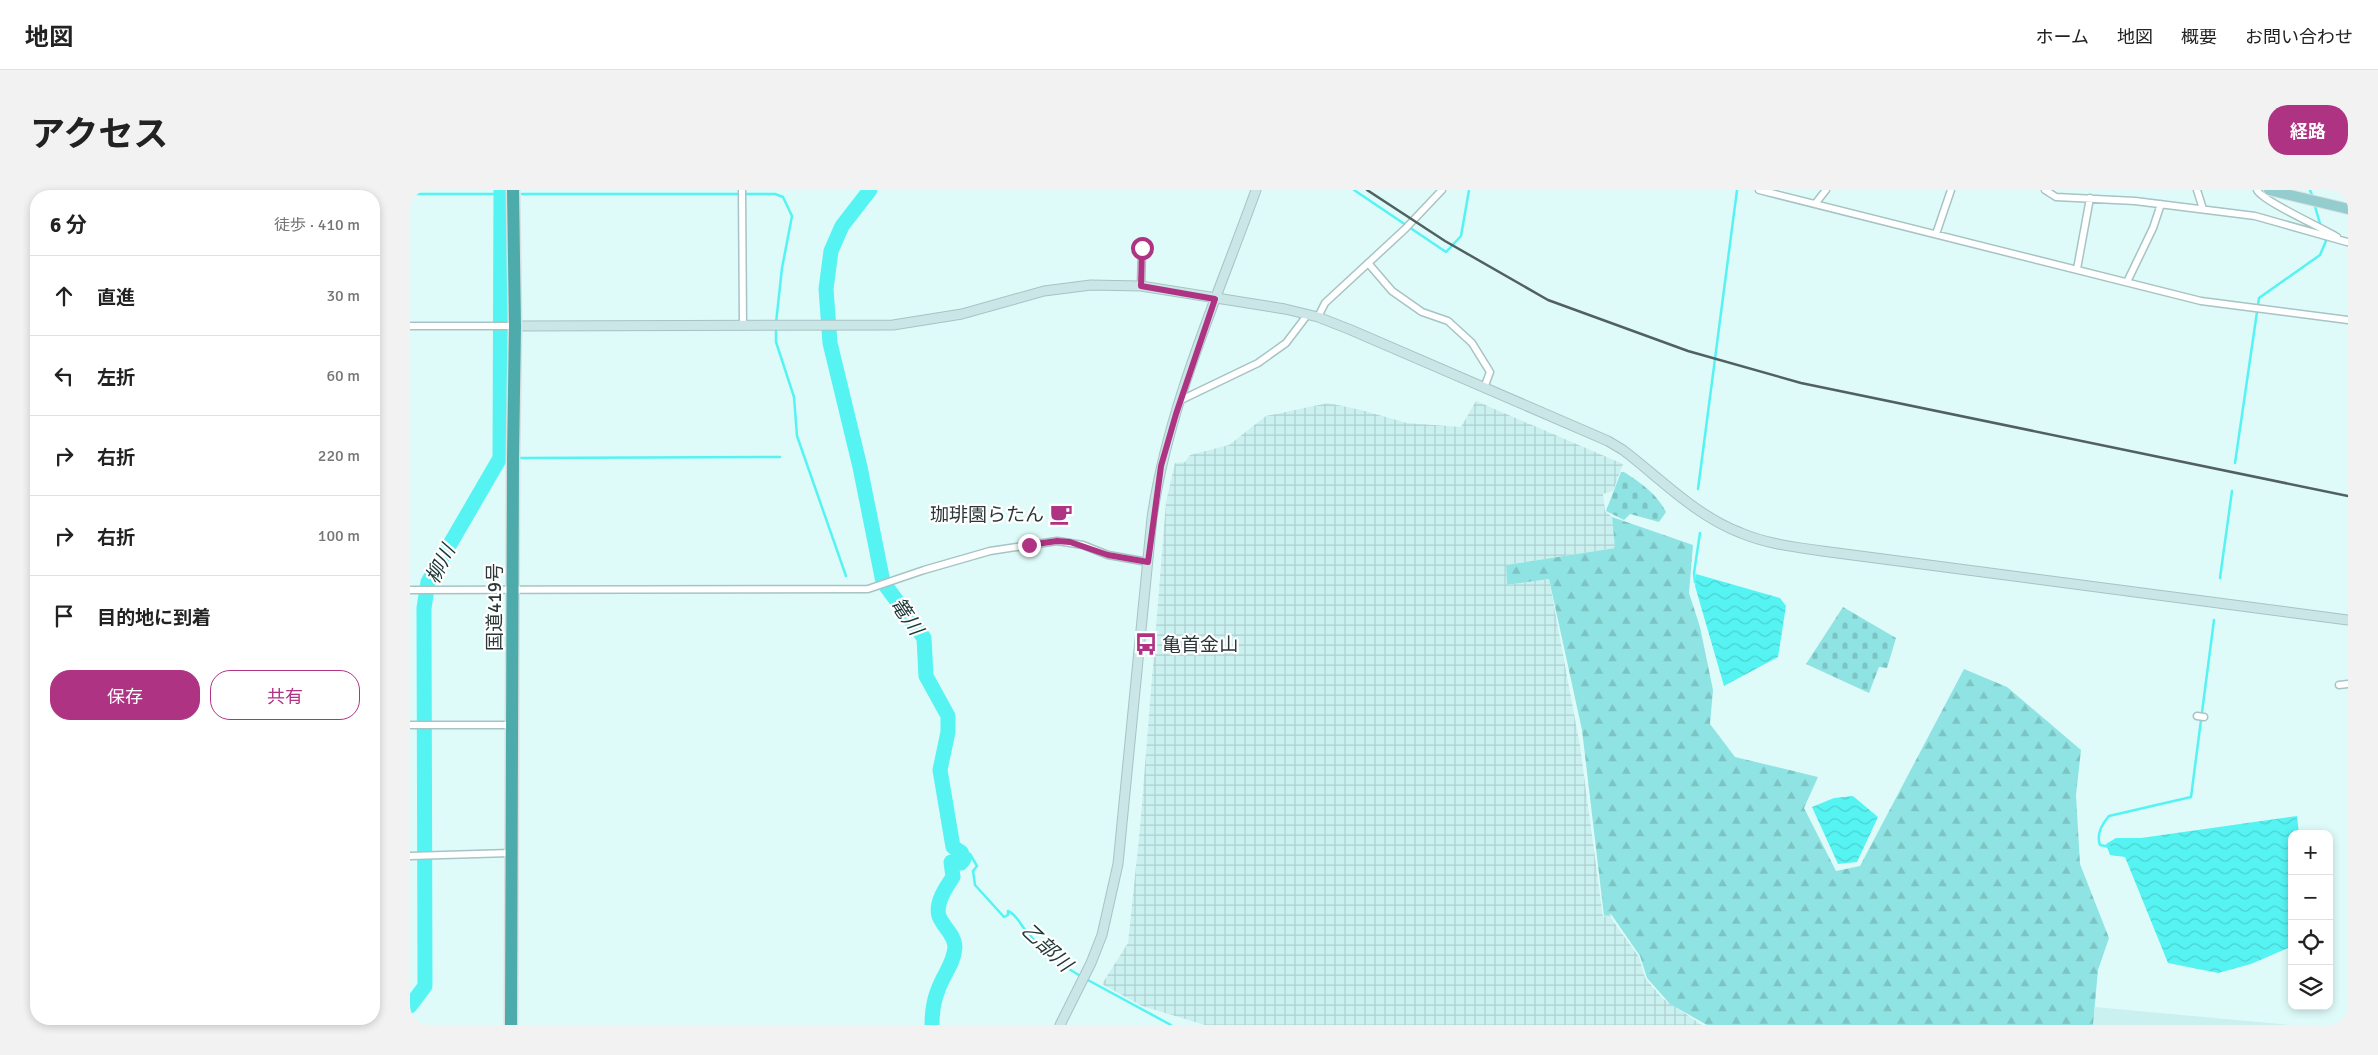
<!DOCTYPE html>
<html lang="ja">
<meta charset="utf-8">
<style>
body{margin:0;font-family:Signika,"Noto Sans JP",sans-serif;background:#f2f2f2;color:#222}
.controls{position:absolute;right:15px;bottom:15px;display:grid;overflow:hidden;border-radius:10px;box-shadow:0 2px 8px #0003}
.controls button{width:45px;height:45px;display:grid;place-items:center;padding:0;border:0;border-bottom:1px solid #e0e0e0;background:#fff;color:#222;font:25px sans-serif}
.stop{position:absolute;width:15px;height:15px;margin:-11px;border:4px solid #af3383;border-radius:50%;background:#fff}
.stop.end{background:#af3383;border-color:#fff;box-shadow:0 1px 5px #0008}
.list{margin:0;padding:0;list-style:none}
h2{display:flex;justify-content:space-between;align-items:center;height:65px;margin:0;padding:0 20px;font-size:21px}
h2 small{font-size:16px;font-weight:400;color:#767676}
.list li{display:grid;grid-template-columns:32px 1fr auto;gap:15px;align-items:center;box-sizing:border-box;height:80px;padding:0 20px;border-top:1px solid #e0e0e0}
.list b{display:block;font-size:19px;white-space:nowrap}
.list em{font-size:16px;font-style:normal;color:#767676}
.actions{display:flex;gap:10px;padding:15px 20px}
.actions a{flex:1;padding:11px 0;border:1px solid #af3383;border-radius:20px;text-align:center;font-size:18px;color:#af3383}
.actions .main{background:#af3383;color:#fff}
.icon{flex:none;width:28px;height:28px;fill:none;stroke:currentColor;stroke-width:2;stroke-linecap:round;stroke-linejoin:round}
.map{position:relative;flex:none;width:1938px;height:835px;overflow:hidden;border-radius:20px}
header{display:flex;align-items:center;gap:30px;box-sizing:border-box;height:70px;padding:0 25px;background:#fff;border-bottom:1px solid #e0e0e0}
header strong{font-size:24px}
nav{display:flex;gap:28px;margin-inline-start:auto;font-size:18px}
.intro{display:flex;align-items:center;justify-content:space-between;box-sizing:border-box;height:120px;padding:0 30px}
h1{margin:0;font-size:35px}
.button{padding:12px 22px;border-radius:20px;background:#af3383;color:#fff;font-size:18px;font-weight:700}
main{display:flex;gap:30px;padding:0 30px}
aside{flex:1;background:#fff;border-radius:20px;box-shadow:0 2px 8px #0003}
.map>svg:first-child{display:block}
</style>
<header>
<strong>地図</strong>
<nav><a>ホーム</a><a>地図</a><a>概要</a><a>お問い合わせ</a></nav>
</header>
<div class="intro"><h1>アクセス</h1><a class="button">経路</a></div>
<main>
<aside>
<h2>6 分<small>徒歩 · 410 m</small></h2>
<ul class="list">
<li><svg class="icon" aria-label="ahead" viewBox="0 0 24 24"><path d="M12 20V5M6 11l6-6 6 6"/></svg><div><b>直進</b></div><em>30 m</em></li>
<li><svg class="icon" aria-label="left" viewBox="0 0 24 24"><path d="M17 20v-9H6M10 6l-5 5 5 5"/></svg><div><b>左折</b></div><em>60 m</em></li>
<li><svg class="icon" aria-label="right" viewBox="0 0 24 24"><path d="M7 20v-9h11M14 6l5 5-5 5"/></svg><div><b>右折</b></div><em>220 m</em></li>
<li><svg class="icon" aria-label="right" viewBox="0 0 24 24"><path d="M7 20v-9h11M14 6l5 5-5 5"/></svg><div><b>右折</b></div><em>100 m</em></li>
<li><svg class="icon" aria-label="arrive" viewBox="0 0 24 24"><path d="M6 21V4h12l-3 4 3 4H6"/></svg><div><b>目的地に到着</b></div></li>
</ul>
<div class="actions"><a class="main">保存</a><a>共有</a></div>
</aside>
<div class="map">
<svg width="1938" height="835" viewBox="0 0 1938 835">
<defs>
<pattern id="industrial-grid" width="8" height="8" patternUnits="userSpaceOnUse" patternTransform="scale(1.25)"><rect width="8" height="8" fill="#caf0f0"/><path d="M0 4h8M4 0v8" fill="none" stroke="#aecfcf"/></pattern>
<pattern id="forest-firs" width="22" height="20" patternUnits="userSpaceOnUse" patternTransform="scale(1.25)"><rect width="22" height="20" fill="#90e3e3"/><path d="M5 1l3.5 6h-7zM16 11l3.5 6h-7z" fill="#7cc4c4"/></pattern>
<pattern id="cemetery-stones" width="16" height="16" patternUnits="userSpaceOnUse" patternTransform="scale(1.25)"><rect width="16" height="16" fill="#90e3e3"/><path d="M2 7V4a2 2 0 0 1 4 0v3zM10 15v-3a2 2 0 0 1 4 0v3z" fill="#7cc4c4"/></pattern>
<pattern id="water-waves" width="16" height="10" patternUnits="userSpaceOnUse" patternTransform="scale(1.25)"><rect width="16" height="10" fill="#56f3f3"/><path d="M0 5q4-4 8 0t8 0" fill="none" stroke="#4bd1d1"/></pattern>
</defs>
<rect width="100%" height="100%" fill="#defbfa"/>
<path fill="#caf0f0" d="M 1685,817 L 1880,835 L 1683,835 Z"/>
<path fill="url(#industrial-grid)" d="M 1066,211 L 1213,274 L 1203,301 L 1193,304 L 1195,321 L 1202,327 L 1205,358 L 1096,375 L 1097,395 L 1139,389 L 1170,556 L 1193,727 L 1200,724 L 1203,731 L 1229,767 L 1235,788 L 1252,808 L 1292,835 L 795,835 L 732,816 L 692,794 L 718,753 L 730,638 L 756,312 L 765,273 L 775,272 L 780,265 L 819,255 L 856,226 L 918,213 L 951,220 L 997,233 L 1051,237 Z"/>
<path fill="url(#forest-firs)" d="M 1202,327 L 1283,355 L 1279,403 L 1290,437 L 1303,500 L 1300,534 L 1325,567 L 1408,587 L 1394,618 L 1426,681 L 1450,676 L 1554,479 L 1597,497 L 1671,560 L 1666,605 L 1670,674 L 1699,748 L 1688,780 L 1683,835 L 1297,835 L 1260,814 L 1237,788 L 1230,766 L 1201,724 L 1194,726 L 1172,540 L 1139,389 L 1097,395 L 1096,375 L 1205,358 Z"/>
<path fill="url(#cemetery-stones)" d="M 1211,282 L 1214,282 C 1231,293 1247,304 1256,322 L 1249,332 L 1220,324 L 1214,330 L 1196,321 Z
M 1433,417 L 1486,448 L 1477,478 L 1469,477 L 1459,503 L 1396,474 Z"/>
<path fill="url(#water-waves)" d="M 1286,384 L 1370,408 L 1376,416 L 1368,467 L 1314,496 L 1285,396 Z
M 1443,606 L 1468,627 L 1447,672 L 1428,674 L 1402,617 L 1424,608 Z
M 1887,626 L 1889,644 L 1882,644 L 1882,730 L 1878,758 L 1841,774 L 1808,783 L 1758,773 L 1715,667 L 1700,665 L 1696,654 L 1706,648 L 1731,648 Z"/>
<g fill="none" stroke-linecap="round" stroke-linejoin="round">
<path stroke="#56f3f3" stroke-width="2.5" d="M 944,0 L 1036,62 L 1051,46 L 1059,0
M 1900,0 L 1903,8
M 0,4 L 85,4
M 112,4 L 365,4 L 373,7 L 382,26 L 372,78 L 366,133
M 1904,13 L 1911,37
M 366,138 L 366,152 L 384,207 L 387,246 L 436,386
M 110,268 L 370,267
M 1825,273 L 1849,108 L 1910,65 L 1916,51 L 1914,47
M 1288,299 L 1327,0
M 1810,388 L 1822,301
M 1285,392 L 1284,383 L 1290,343
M 1700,657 L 1690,655 C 1686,644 1692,634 1699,626 L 1781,607 L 1804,430
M 551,662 L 560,664 L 567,676 L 563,681 L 565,695 L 594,727 L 598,725 L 598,721 C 607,725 610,734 616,741 C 631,759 652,776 672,787
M 676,789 L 761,835"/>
<path stroke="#56f3f3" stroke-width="15" d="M 460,0 L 432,36 L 421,61 L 416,99 L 420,153 L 450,277 L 473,392 L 514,448 L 516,486 L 538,526 L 538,542 L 530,580 L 543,657 L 551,662 L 554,669 L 551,673 L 541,672 L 543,687 C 536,697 525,713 529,726 C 533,737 545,745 545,757 C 544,774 533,785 528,800 C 523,812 522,823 522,835
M 0,816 L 15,796 L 14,418 L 18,392 L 90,268 L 91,0"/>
<defs>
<path id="street" d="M 332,0 L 333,136
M 1349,0 L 1791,111 L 1938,130
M 1635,0 L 1646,7 L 1725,11 L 1845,26 L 1937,52
M 1787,0 L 1793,19
M 1847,0 C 1852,11 1913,38 1927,47
M 1405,14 L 1416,0
M 1526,44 L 1541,0
M 958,73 L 982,101 L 1012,122 L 1038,131 L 1062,153 L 1080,182 L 1074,198
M 1667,79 L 1680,8
M 1717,92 L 1743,38 L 1751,14
M 731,96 L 732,58
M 908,127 L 915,113 L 995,39 L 1032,0
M 0,136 L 105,136
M 771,210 L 848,173 L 876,153 L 898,124
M 0,400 L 458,399 L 514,380 L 580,361 L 647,351 L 673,355 L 698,365 L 738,372
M 1929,495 L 1938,494
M 1787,526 L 1794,527
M 0,535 L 101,535
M 0,666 L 102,663"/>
<path id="secondary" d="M 105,136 L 483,135 L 552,124 L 634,101 L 681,95 L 731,96 L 875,119 L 908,127 L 941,140 L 1198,251 L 1213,260 C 1251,289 1286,326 1331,343 C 1357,354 1385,357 1412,361 L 1938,430
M 650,835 L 681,773 L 692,745 L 708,674 L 742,328 C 758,216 808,106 846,0"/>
<path id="primary" d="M 1859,0 L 1938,19"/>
<path id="highway" d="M 101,835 L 103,268 L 105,136 L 103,0"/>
</defs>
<use href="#street" stroke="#a7c3c3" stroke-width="9"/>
<use href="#secondary" stroke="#a7c3c3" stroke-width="11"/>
<use href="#primary" stroke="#dddfdf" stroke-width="12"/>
<use href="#highway" stroke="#dddfdf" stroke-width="15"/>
<use href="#street" stroke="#fff" stroke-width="6"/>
<use href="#secondary" stroke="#cae6e6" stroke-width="9"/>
<use href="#primary" stroke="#94cdcd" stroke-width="10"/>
<use href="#highway" stroke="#4dabab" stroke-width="12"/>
<path stroke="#516060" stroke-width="2.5" d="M 957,0 L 1035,51 L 1138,110 L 1278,161 L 1391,193 L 1938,306"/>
</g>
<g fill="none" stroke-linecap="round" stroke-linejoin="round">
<path stroke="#af3383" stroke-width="6" d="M 619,355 L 647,351 L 660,352 L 698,365 L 738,372 L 751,276 L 766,224 L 805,109 L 731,96 L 732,58"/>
</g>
<defs>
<symbol id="cafe-bare" viewBox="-9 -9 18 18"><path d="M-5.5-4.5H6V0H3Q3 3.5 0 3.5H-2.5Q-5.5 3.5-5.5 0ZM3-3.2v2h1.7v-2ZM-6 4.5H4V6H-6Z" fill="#af3383" stroke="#fff" stroke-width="2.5" paint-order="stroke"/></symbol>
<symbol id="bus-bare" viewBox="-9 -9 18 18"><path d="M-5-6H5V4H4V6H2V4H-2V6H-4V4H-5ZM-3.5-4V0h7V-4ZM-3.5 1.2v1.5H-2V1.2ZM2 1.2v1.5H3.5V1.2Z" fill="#af3383" stroke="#fff" stroke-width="2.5" paint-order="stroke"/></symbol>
</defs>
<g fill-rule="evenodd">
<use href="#cafe-bare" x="635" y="308" width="32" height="32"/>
<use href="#bus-bare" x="720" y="438" width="32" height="32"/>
</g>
<g text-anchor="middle" stroke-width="4.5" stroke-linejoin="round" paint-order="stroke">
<g font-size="19" fill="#2c3838" stroke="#fff" text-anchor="end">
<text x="634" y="331">珈琲園らたん</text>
<text x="752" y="461" text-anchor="start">亀首金山</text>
</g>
<g font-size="19" fill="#2c3838" stroke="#fff">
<text transform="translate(84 417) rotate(-90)" y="7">国道419号</text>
</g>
<g font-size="20" font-style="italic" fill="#203939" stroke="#fff">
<text transform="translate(30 374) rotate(-63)" y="7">柳川</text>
<text transform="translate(497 426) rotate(56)" y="7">篭川</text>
<text transform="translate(637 757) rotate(43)" y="7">乙部川</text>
</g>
</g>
</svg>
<div class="controls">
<button>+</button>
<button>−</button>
<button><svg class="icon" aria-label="locate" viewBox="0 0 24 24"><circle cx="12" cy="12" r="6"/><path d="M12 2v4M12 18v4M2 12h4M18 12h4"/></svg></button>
<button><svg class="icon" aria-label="layers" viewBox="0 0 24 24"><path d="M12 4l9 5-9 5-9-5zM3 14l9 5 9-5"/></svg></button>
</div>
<div class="stop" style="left:732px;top:58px"></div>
<div class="stop end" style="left:619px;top:355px"></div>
</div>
</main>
